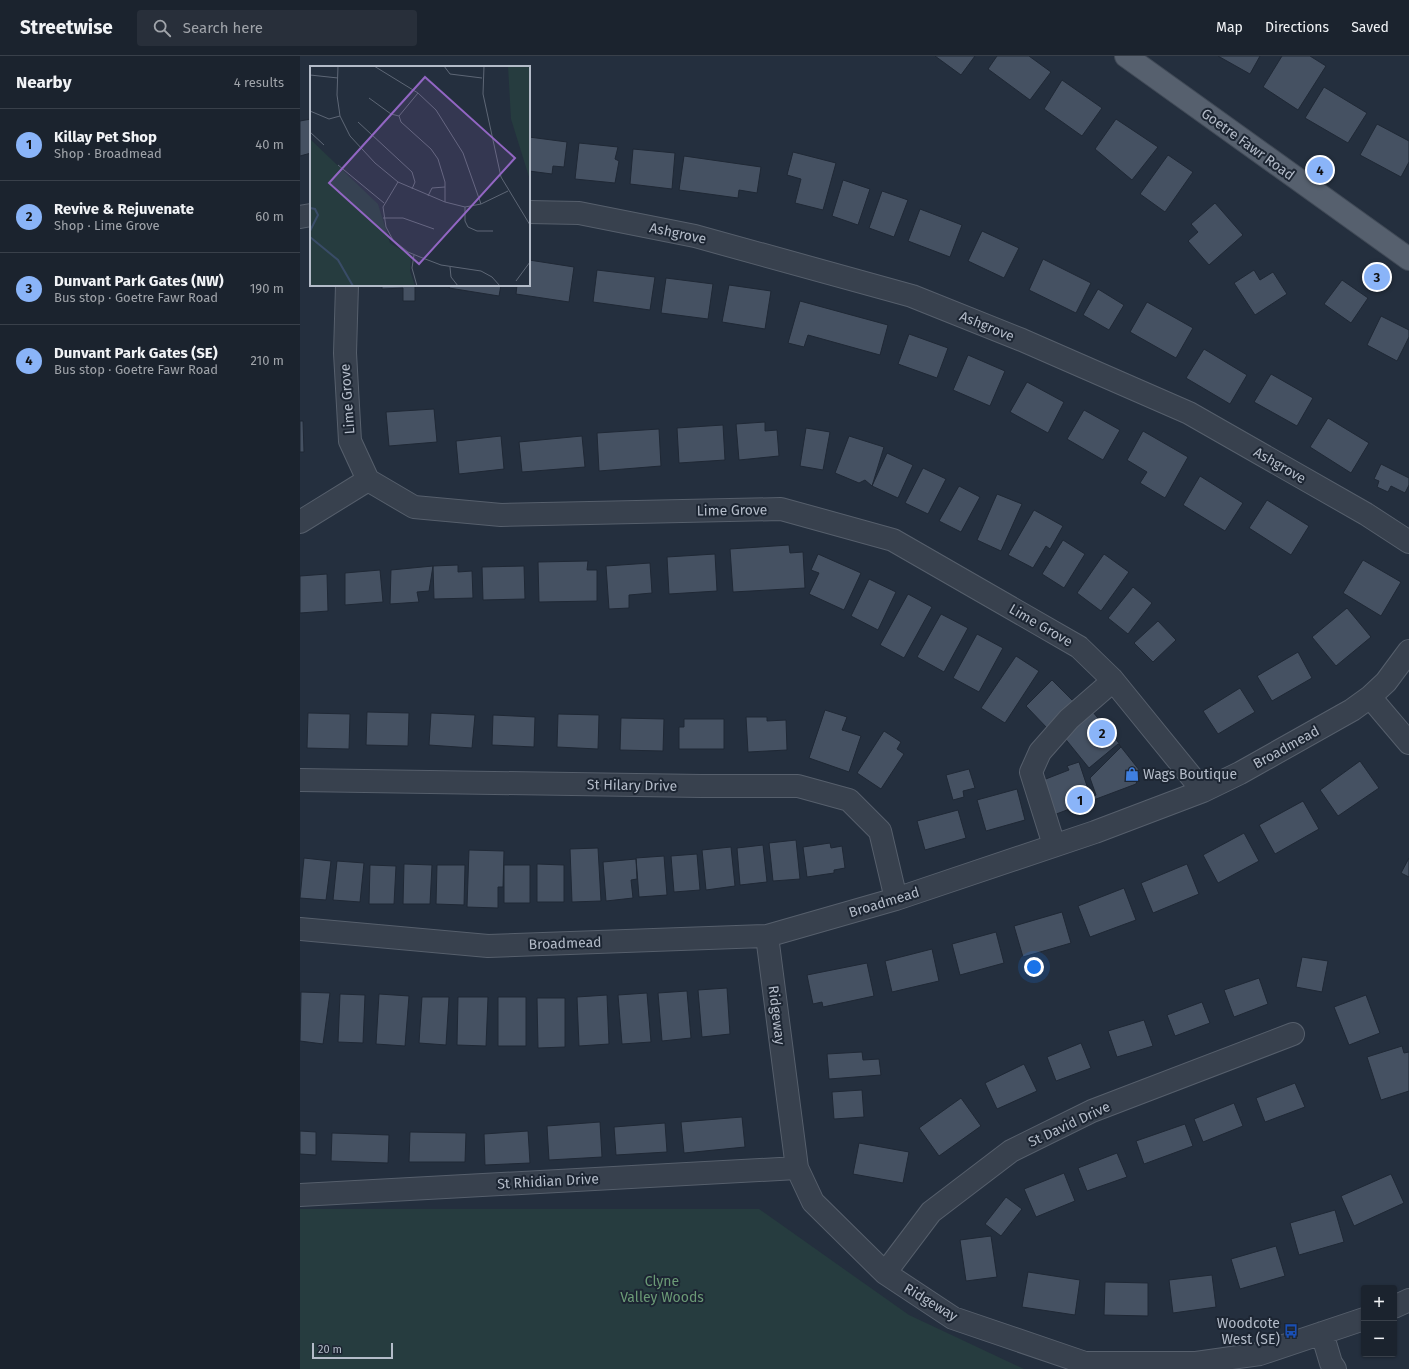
<!DOCTYPE html>
<meta charset="utf-8">
<style>
body{margin:0;font-family:"Fira Sans",sans-serif;background:#282f3a;color:#f1f3f6}
.controls{position:absolute;right:12px;bottom:12px;display:grid;overflow:hidden;border-radius:4px;box-shadow:0 1px 3px #0004}
.controls button{width:36px;height:36px;display:grid;place-items:center;padding:0;border:0;border-bottom:1px solid #39404a;background:#1b232e;color:#f1f3f6;font:20px sans-serif}
.scale{position:absolute;left:12px;bottom:10px;width:81px;box-sizing:border-box;padding-left:4px;border:2px solid #b4bcc9;border-top:0;font-size:11px;line-height:14px;white-space:nowrap;color:#b4bcc9;-webkit-text-stroke:3px #1d2633;paint-order:stroke}
.you{position:absolute;left:734px;top:911px;width:14px;height:14px;margin:-10px;border:3px solid #fff;border-radius:50%;background:#1a73e8;box-shadow:0 0 0 6px #1a73e833}
.badge{display:grid;place-items:center;width:26px;height:26px;border-radius:50%;background:#8ab4f8;color:#111;font-size:13px;font-weight:700}
.pin{position:absolute;translate:-50% -50%;border:2px solid #fff;box-shadow:0 1px 4px #0006}
.list{margin:0;padding:0;list-style:none}
h2{display:flex;justify-content:space-between;align-items:center;height:52px;margin:0;padding:0 16px;font-size:17px}
h2 small{font-size:13px;font-weight:400;color:#a0a4aa}
.list li{display:grid;grid-template-columns:26px 1fr auto;gap:12px;align-items:center;box-sizing:border-box;height:72px;padding:0 16px;border-top:1px solid #39404a}
.list b{display:block;font-size:15px;white-space:nowrap}
.list p{margin:0;font-size:13px;white-space:nowrap;color:#a0a4aa}
.list em{font-size:13px;font-style:normal;color:#a0a4aa}
.icon{flex:none;width:22px;height:22px;fill:none;stroke:currentColor;stroke-width:2;stroke-linecap:round;stroke-linejoin:round}
.map{position:relative;flex:none;width:1109px;height:1313px;overflow:hidden}
header{display:flex;align-items:center;gap:24px;box-sizing:border-box;height:56px;padding:0 20px;background:#1b232e;border-bottom:1px solid #39404a}
header strong{font-size:19px}
nav{display:flex;gap:22px;margin-inline-start:auto;font-size:14px}
.search{width:280px;height:36px;background:#282f3a;display:flex;align-items:center;gap:10px;box-sizing:border-box;padding:0 14px;border-radius:4px;color:#a0a4aa;font-size:15px}
main{display:flex}
aside{flex:1;background:#1b232e}
.map>svg:first-child{display:block}
</style>
<header>
<strong>Streetwise</strong>
<div class="search"><svg class="icon" aria-label="search" viewBox="0 0 24 24"><circle cx="10" cy="10" r="6"/><path d="M15 15l6 6"/></svg>Search here</div>
<nav><a>Map</a><a>Directions</a><a>Saved</a></nav>
</header>
<main>
<aside>
<h2>Nearby<small>4 results</small></h2>
<ul class="list">
<li><span class="badge">1</span><div><b>Killay Pet Shop</b><p>Shop · Broadmead</p></div><em>40 m</em></li>
<li><span class="badge">2</span><div><b>Revive &amp; Rejuvenate</b><p>Shop · Lime Grove</p></div><em>60 m</em></li>
<li><span class="badge">3</span><div><b>Dunvant Park Gates (NW)</b><p>Bus stop · Goetre Fawr Road</p></div><em>190 m</em></li>
<li><span class="badge">4</span><div><b>Dunvant Park Gates (SE)</b><p>Bus stop · Goetre Fawr Road</p></div><em>210 m</em></li>
</ul>
</aside>
<div class="map">
<svg width="1109" height="1313" viewBox="0 0 1109 1313">
<rect width="100%" height="100%" fill="#242f3e"/>
<path fill="#263c3f" d="M 0,1153 L 459,1153 L 609,1259 L 724,1313 L 0,1313 Z"/>
<path fill="#455162" stroke="#1f2835" d="M 635,0 L 675,0 L 661,19 Z
M 697,0 L 729,0 L 751,16 L 730,44 L 688,13 Z
M 918,0 L 960,0 L 950,18 Z
M 982,0 L 1010,0 L 1026,10 L 998,54 L 963,31 Z
M 762,24 L 802,52 L 782,80 L 744,53 Z
M 1024,31 L 1067,57 L 1048,87 L 1005,62 Z
M 11,63 L 11,97 L 0,100 L 0,65 Z
M 816,63 L 858,91 L 832,124 L 795,93 Z
M 1077,68 L 1109,85 L 1109,106 L 1101,121 L 1060,99 Z
M 229,81 L 267,86 L 264,111 L 253,110 L 252,118 L 229,115 Z
M 279,87 L 318,91 L 315,103 L 319,105 L 315,127 L 275,123 Z
M 333,93 L 375,97 L 372,133 L 330,128 Z
M 493,96 L 536,107 L 523,154 L 495,147 L 501,123 L 487,119 Z
M 868,99 L 893,116 L 865,156 L 840,138 Z
M 384,100 L 461,111 L 457,137 L 439,134 L 438,142 L 379,134 Z
M 543,124 L 570,133 L 558,169 L 532,160 Z
M 582,135 L 608,144 L 594,181 L 569,172 Z
M 915,147 L 943,179 L 909,209 L 888,185 L 898,176 L 891,168 Z
M 620,153 L 662,169 L 650,201 L 608,185 Z
M 682,175 L 719,192 L 704,222 L 668,205 Z
M 743,203 L 791,227 L 776,257 L 729,234 Z
M 229,204 L 274,211 L 269,246 L 216,238 L 217,229 L 229,229 Z
M 297,214 L 355,221 L 350,254 L 293,246 Z
M 954,214 L 960,224 L 973,216 L 987,238 L 955,259 L 934,227 Z
M 366,222 L 413,228 L 408,263 L 361,257 Z
M 1042,224 L 1068,242 L 1051,267 L 1024,248 Z
M 82,229 L 130,229 L 130,230 L 115,230 L 115,245 L 103,245 L 103,232 L 82,233 Z
M 150,229 L 201,229 L 199,240 L 149,232 Z
M 429,229 L 471,235 L 465,273 L 422,266 Z
M 798,233 L 824,249 L 809,274 L 783,259 Z
M 500,245 L 588,269 L 580,299 L 508,279 L 504,291 L 488,287 Z
M 847,246 L 893,272 L 876,302 L 830,276 Z
M 1081,260 L 1109,274 L 1109,281 L 1097,305 L 1067,289 Z
M 609,278 L 648,292 L 637,322 L 598,308 Z
M 904,293 L 947,319 L 930,348 L 886,322 Z
M 668,299 L 705,315 L 690,350 L 653,334 Z
M 971,318 L 1013,342 L 997,370 L 954,346 Z
M 727,326 L 764,346 L 748,377 L 710,356 Z
M 134,353 L 137,386 L 89,390 L 86,356 Z
M 784,354 L 820,374 L 803,404 L 767,383 Z
M 1028,362 L 1069,387 L 1051,417 L 1010,391 Z
M 0,365 L 3,365 L 4,396 L 0,396 Z
M 465,366 L 465,375 L 477,374 L 479,400 L 439,404 L 436,368 Z
M 423,369 L 425,404 L 379,407 L 377,372 Z
M 506,372 L 530,376 L 523,414 L 500,410 Z
M 359,373 L 361,410 L 299,415 L 297,377 Z
M 843,375 L 888,401 L 865,442 L 840,427 L 847,416 L 827,404 Z
M 201,380 L 204,413 L 159,418 L 156,385 Z
M 282,380 L 285,411 L 222,416 L 219,386 Z
M 549,380 L 584,391 L 572,430 L 565,424 L 559,427 L 535,417 Z
M 587,397 L 613,409 L 598,442 L 572,430 Z
M 1081,408 L 1109,422 L 1109,429 L 1105,437 L 1091,430 L 1088,436 L 1077,431 L 1079,425 L 1074,423 Z
M 623,412 L 646,423 L 628,458 L 605,447 Z
M 900,420 L 943,447 L 925,475 L 883,449 Z
M 659,430 L 680,441 L 661,476 L 639,465 Z
M 697,438 L 722,448 L 701,495 L 677,484 Z
M 967,444 L 1009,470 L 991,499 L 949,472 Z
M 734,454 L 763,470 L 750,493 L 746,490 L 733,512 L 708,499 Z
M 763,484 L 785,498 L 764,532 L 742,518 Z
M 489,489 L 490,497 L 503,496 L 505,532 L 433,536 L 430,493 Z
M 415,498 L 417,535 L 369,538 L 367,501 Z
M 518,498 L 561,517 L 544,554 L 509,538 L 519,517 L 511,514 Z
M 804,498 L 829,516 L 801,555 L 777,537 Z
M 1063,504 L 1101,526 L 1081,560 L 1043,537 Z
M 288,505 L 287,514 L 297,514 L 297,545 L 239,546 L 238,506 Z
M 350,507 L 352,537 L 329,539 L 329,552 L 309,553 L 306,510 Z
M 158,509 L 158,516 L 172,515 L 173,542 L 134,543 L 133,510 Z
M 133,510 L 129,535 L 117,536 L 119,546 L 90,548 L 91,514 Z
M 224,510 L 225,543 L 183,544 L 182,511 Z
M 80,514 L 83,546 L 45,549 L 45,517 Z
M 27,518 L 28,555 L 0,557 L 0,520 Z
M 569,523 L 596,536 L 578,574 L 551,560 Z
M 833,531 L 852,547 L 828,578 L 808,562 Z
M 608,538 L 632,551 L 604,602 L 580,589 Z
M 1047,552 L 1071,581 L 1036,610 L 1012,581 Z
M 641,558 L 668,572 L 644,616 L 617,601 Z
M 858,565 L 876,584 L 853,606 L 834,587 Z
M 677,578 L 703,592 L 679,636 L 653,622 Z
M 998,596 L 1012,622 L 972,645 L 957,620 Z
M 716,600 L 739,615 L 705,667 L 681,652 Z
M 752,624 L 775,647 L 748,673 L 726,650 Z
M 940,632 L 955,656 L 918,678 L 903,655 Z
M 525,654 L 547,661 L 542,674 L 561,680 L 549,716 L 509,702 Z
M 792,655 L 818,686 L 821,691 L 818,688 L 789,712 L 763,680 Z
M 67,656 L 109,657 L 108,690 L 66,689 Z
M 8,657 L 50,658 L 49,693 L 7,692 Z
M 131,657 L 175,659 L 172,692 L 129,689 Z
M 258,658 L 299,659 L 298,693 L 257,691 Z
M 193,659 L 235,661 L 234,691 L 192,689 Z
M 446,661 L 467,661 L 467,665 L 486,664 L 487,694 L 448,696 Z
M 321,662 L 364,663 L 363,695 L 320,694 Z
M 384,663 L 424,663 L 424,693 L 379,693 L 379,671 L 384,671 Z
M 584,675 L 601,686 L 597,693 L 604,698 L 581,733 L 557,717 Z
M 821,691 L 840,715 L 836,728 L 751,760 L 738,726 L 769,714 L 767,710 L 779,706 L 791,742 L 796,739 L 790,722 Z
M 1060,705 L 1079,732 L 1038,760 L 1020,734 Z
M 669,713 L 675,732 L 663,735 L 664,741 L 653,744 L 646,719 Z
M 717,733 L 725,764 L 686,775 L 677,744 Z
M 1003,745 L 1019,773 L 975,798 L 959,769 Z
M 658,754 L 666,782 L 625,794 L 617,765 Z
M 944,777 L 959,805 L 918,827 L 903,799 Z
M 496,784 L 500,823 L 473,825 L 469,787 Z
M 530,787 L 531,792 L 542,790 L 545,812 L 534,814 L 534,817 L 507,821 L 503,791 Z
M 463,789 L 467,826 L 440,829 L 437,792 Z
M 431,791 L 435,830 L 406,834 L 402,794 Z
M 298,792 L 301,845 L 272,846 L 270,793 Z
M 169,794 L 204,795 L 203,831 L 198,831 L 198,852 L 167,851 Z
M 397,798 L 400,834 L 374,836 L 371,800 Z
M 364,800 L 367,839 L 339,841 L 336,802 Z
M 4,802 L 31,805 L 26,844 L 0,842 Z
M 1109,802 L 1109,821 L 1101,817 Z
M 336,803 L 337,823 L 331,824 L 333,842 L 306,845 L 303,806 Z
M 37,805 L 64,807 L 60,846 L 33,844 Z
M 104,808 L 132,809 L 130,848 L 103,848 Z
M 237,808 L 264,809 L 264,846 L 237,846 Z
M 887,808 L 899,838 L 853,857 L 841,827 Z
M 70,809 L 96,810 L 94,848 L 69,848 Z
M 137,809 L 165,809 L 164,849 L 136,848 Z
M 204,809 L 230,809 L 230,847 L 204,847 Z
M 824,832 L 836,864 L 790,881 L 778,850 Z
M 762,856 L 771,887 L 723,901 L 714,870 Z
M 696,876 L 704,907 L 660,919 L 652,888 Z
M 632,893 L 639,925 L 592,936 L 585,905 Z
M 1002,901 L 1028,905 L 1022,936 L 996,931 Z
M 567,907 L 574,940 L 523,951 L 522,946 L 513,948 L 507,919 Z
M 959,922 L 968,948 L 934,961 L 924,934 Z
M 427,932 L 430,978 L 402,981 L 398,934 Z
M 387,935 L 391,982 L 362,985 L 358,937 Z
M 1,936 L 30,937 L 23,988 L 0,985 Z
M 347,937 L 351,986 L 322,988 L 318,939 Z
M 40,938 L 65,939 L 63,987 L 38,986 Z
M 79,938 L 109,940 L 105,990 L 76,988 Z
M 307,939 L 309,988 L 279,990 L 277,941 Z
M 1066,939 L 1080,977 L 1049,989 L 1034,951 Z
M 122,941 L 149,941 L 146,989 L 119,987 Z
M 158,941 L 188,941 L 186,990 L 157,989 Z
M 198,941 L 226,941 L 226,990 L 198,990 Z
M 237,942 L 265,942 L 265,991 L 238,992 Z
M 902,946 L 910,967 L 875,980 L 867,959 Z
M 844,964 L 853,990 L 817,1001 L 808,975 Z
M 781,987 L 791,1012 L 756,1025 L 747,1001 Z
M 1102,990 L 1104,997 L 1109,996 L 1109,1035 L 1081,1044 L 1067,1001 Z
M 562,996 L 563,1004 L 579,1003 L 581,1019 L 529,1023 L 527,998 Z
M 724,1008 L 737,1035 L 697,1053 L 685,1027 Z
M 995,1027 L 1005,1051 L 965,1066 L 956,1042 Z
M 562,1034 L 564,1061 L 534,1063 L 532,1036 Z
M 661,1042 L 681,1070 L 639,1100 L 619,1072 Z
M 934,1047 L 943,1070 L 903,1086 L 894,1063 Z
M 442,1061 L 445,1091 L 384,1097 L 381,1066 Z
M 300,1066 L 302,1101 L 249,1104 L 247,1070 Z
M 365,1067 L 367,1096 L 316,1099 L 314,1071 Z
M 885,1068 L 893,1090 L 844,1108 L 836,1085 Z
M 0,1075 L 16,1076 L 16,1099 L 0,1098 Z
M 228,1075 L 230,1107 L 185,1109 L 184,1078 Z
M 110,1076 L 166,1077 L 165,1106 L 109,1106 Z
M 32,1077 L 89,1079 L 88,1107 L 31,1105 Z
M 559,1087 L 609,1096 L 603,1127 L 553,1118 Z
M 817,1097 L 827,1121 L 787,1135 L 778,1112 Z
M 764,1117 L 775,1145 L 736,1161 L 724,1133 Z
M 1091,1118 L 1104,1147 L 1054,1170 L 1041,1140 Z
M 706,1141 L 722,1153 L 701,1180 L 685,1168 Z
M 1035,1154 L 1044,1186 L 999,1199 L 990,1167 Z
M 691,1180 L 697,1221 L 666,1225 L 660,1184 Z
M 976,1190 L 985,1220 L 940,1233 L 931,1203 Z
M 728,1216 L 780,1224 L 775,1259 L 722,1251 Z
M 912,1219 L 916,1251 L 873,1257 L 869,1224 Z
M 805,1226 L 848,1227 L 848,1260 L 804,1259 Z"/>
<g fill="none" stroke-linecap="round" stroke-linejoin="round">
<defs>
<path id="minor" d="M 229,156 L 279,157 L 395,180 L 612,240 L 722,284 L 889,357 L 1066,458 L 1109,486
M 0,161 L 11,159
M 47,229 L 45,297 L 50,385 L 68,424 L 114,451 L 201,459 L 481,453 L 593,484 L 779,591 L 812,623 L 903,735
M 0,466 L 68,424
M 1070,641 L 1109,687
M 0,724 L 401,730 L 498,730 L 549,744 L 580,775 L 596,843
M 754,789 L 731,716 L 740,696 L 769,663 L 807,630 L 812,623
M 0,873 L 188,890 L 467,880 L 596,843 L 795,776 L 903,735 L 940,717 L 1052,654 L 1070,641 L 1086,626 L 1109,595
M 467,880 L 497,1112 L 513,1146 L 585,1217 L 653,1262 L 785,1307 L 896,1307 L 960,1298 L 1064,1263
M 0,1139 L 497,1112
M 585,1217 L 631,1156 L 711,1095 L 792,1055 L 993,978
M 1094,1251 L 1109,1244
M 1022,1277 L 1031,1307 L 1035,1313"/>
<path id="major" d="M 826,0 L 1109,203"/>
</defs>
<use href="#minor" stroke="#565f6c" stroke-width="24"/>
<use href="#major" stroke="#414a57" stroke-width="24"/>
<use href="#minor" stroke="#38414e" stroke-width="22"/>
<use href="#major" stroke="#56606e" stroke-width="22"/>
</g>
<defs>
<symbol id="shop-bare" viewBox="-9 -9 18 18"><path d="M-5-2.5h2.3a2.7 3.5 0 0 1 5.4 0H5L5.5 6h-11ZM-1.5-2.5h3a1.5 2.3 0 0 0-3 0Z" fill="#3f7fe0" stroke="#1d2633" stroke-width="2.5" paint-order="stroke"/></symbol>
<symbol id="bus-bare" viewBox="-9 -9 18 18"><path d="M-5-6H5V4H4V6H2V4H-2V6H-4V4H-5ZM-3.5-4V0h7V-4ZM-3.5 1.2v1.5H-2V1.2ZM2 1.2v1.5H3.5V1.2Z" fill="#1a4fb4" stroke="#1d2633" stroke-width="2.5" paint-order="stroke"/></symbol>
</defs>
<g fill-rule="evenodd">
<use href="#shop-bare" x="822" y="708" width="20" height="20"/>
<use href="#bus-bare" x="981" y="1265" width="20" height="20"/>
</g>
<g text-anchor="middle" stroke-width="4" stroke-linejoin="round" paint-order="stroke">
<g font-size="14" fill="#b4bcc9" stroke="#1d2633">
<text transform="translate(948 88) rotate(36)" y="5">Goetre Fawr Road</text>
<text transform="translate(378 177) rotate(12)" y="5">Ashgrove</text>
<text transform="translate(687 270) rotate(22)" y="5">Ashgrove</text>
<text transform="translate(47 343) rotate(-94)" y="5">Lime Grove</text>
<text transform="translate(980 409) rotate(30)" y="5">Ashgrove</text>
<text transform="translate(432 454) rotate(-1)" y="5">Lime Grove</text>
<text transform="translate(741 569) rotate(30)" y="5">Lime Grove</text>
<text transform="translate(986 691) rotate(-29)" y="5">Broadmead</text>
<text transform="translate(332 729) rotate(1)" y="5">St Hilary Drive</text>
<text transform="translate(584 846) rotate(-17)" y="5">Broadmead</text>
<text transform="translate(265 887) rotate(-2)" y="5">Broadmead</text>
<text transform="translate(477 959) rotate(83)" y="5">Ridgeway</text>
<text transform="translate(769 1068) rotate(-25)" y="5">St David Drive</text>
<text transform="translate(248 1125) rotate(-3)" y="5">St Rhidian Drive</text>
<text transform="translate(631 1246) rotate(31)" y="5">Ridgeway</text>
</g>
<g font-size="14" fill="#b4bcc9" stroke="#1d2633" text-anchor="start">
<text x="843" y="723">Wags Boutique</text>
<text x="980" y="1272" text-anchor="end">Woodcote<tspan x="980" dy="16">West (SE)</tspan></text>
</g>
<g font-size="14" fill="#6b9a76" stroke="#1d2633">
<text x="362" y="1230">Clyne<tspan x="362" dy="16">Valley Woods</tspan></text>
</g>
</g>
<g transform="translate(10 10)">
<rect width="220" height="220" fill="#242f3e"/>
<path d="M 198,0 L 220,0 L 220,114 L 201,53 ZM 0,73 L 68,138 L 80,177 L 101,190 L 100,205 L 105,220 L 0,220 Z" fill="#263c3f"/>
<path fill="none" stroke="#394c67" stroke-width="2" d="M 0,142 L 5,143 L 8,149 L 0,165M 0,171 L 28,194 L 43,220"/>
<path fill="none" stroke="#5e6776" stroke-width="1" d="M 28,0 L 27,29 L 30,50 L 40,70 L 65,97 L 88,116 L 135,136 L 155,141 L 171,138 L 198,125M 64,0 L 108,27 L 126,44 L 153,87 L 171,138M 134,0 L 140,8 L 172,12M 174,0 L 173,28 L 191,111 L 220,159M 0,9 L 28,12M 108,27 L 89,50 L 91,56 L 121,83 L 128,93 L 135,116 L 135,136M 59,32 L 81,48 L 89,50M 0,45 L 19,53 L 30,50M 48,56 L 102,106 L 105,116 L 102,123M 0,66 L 14,79M 28,99 L 74,137M 88,116 L 73,141 L 76,161 L 83,174 L 98,186 L 110,191 L 131,199 L 171,205 L 182,211 L 190,220M 118,130 L 122,122 L 135,121M 155,141 L 155,155 L 158,161 L 167,165 L 183,165M 73,152 L 93,152 L 124,163M 104,189 L 102,202 L 107,220M 140,201 L 141,211 L 148,220M 206,215 L 220,196"/>
<path fill="#9266c3" fill-opacity="0.15" stroke="#9266c3" stroke-width="2" d="M 115,11 L 205,92 L 109,198 L 19,117 Z"/>
<rect width="220" height="220" fill="none" stroke="#b4bcc9" stroke-width="2"/>
</g>
</svg>
<div class="controls">
<button>+</button>
<button>−</button>
</div>
<div class="scale">20 m</div>
<div class="you"></div>
<div class="pin badge" style="left:780px;top:744px">1</div>
<div class="pin badge" style="left:802px;top:677px">2</div>
<div class="pin badge" style="left:1077px;top:221px">3</div>
<div class="pin badge" style="left:1020px;top:114px">4</div>
</div>
</main>
